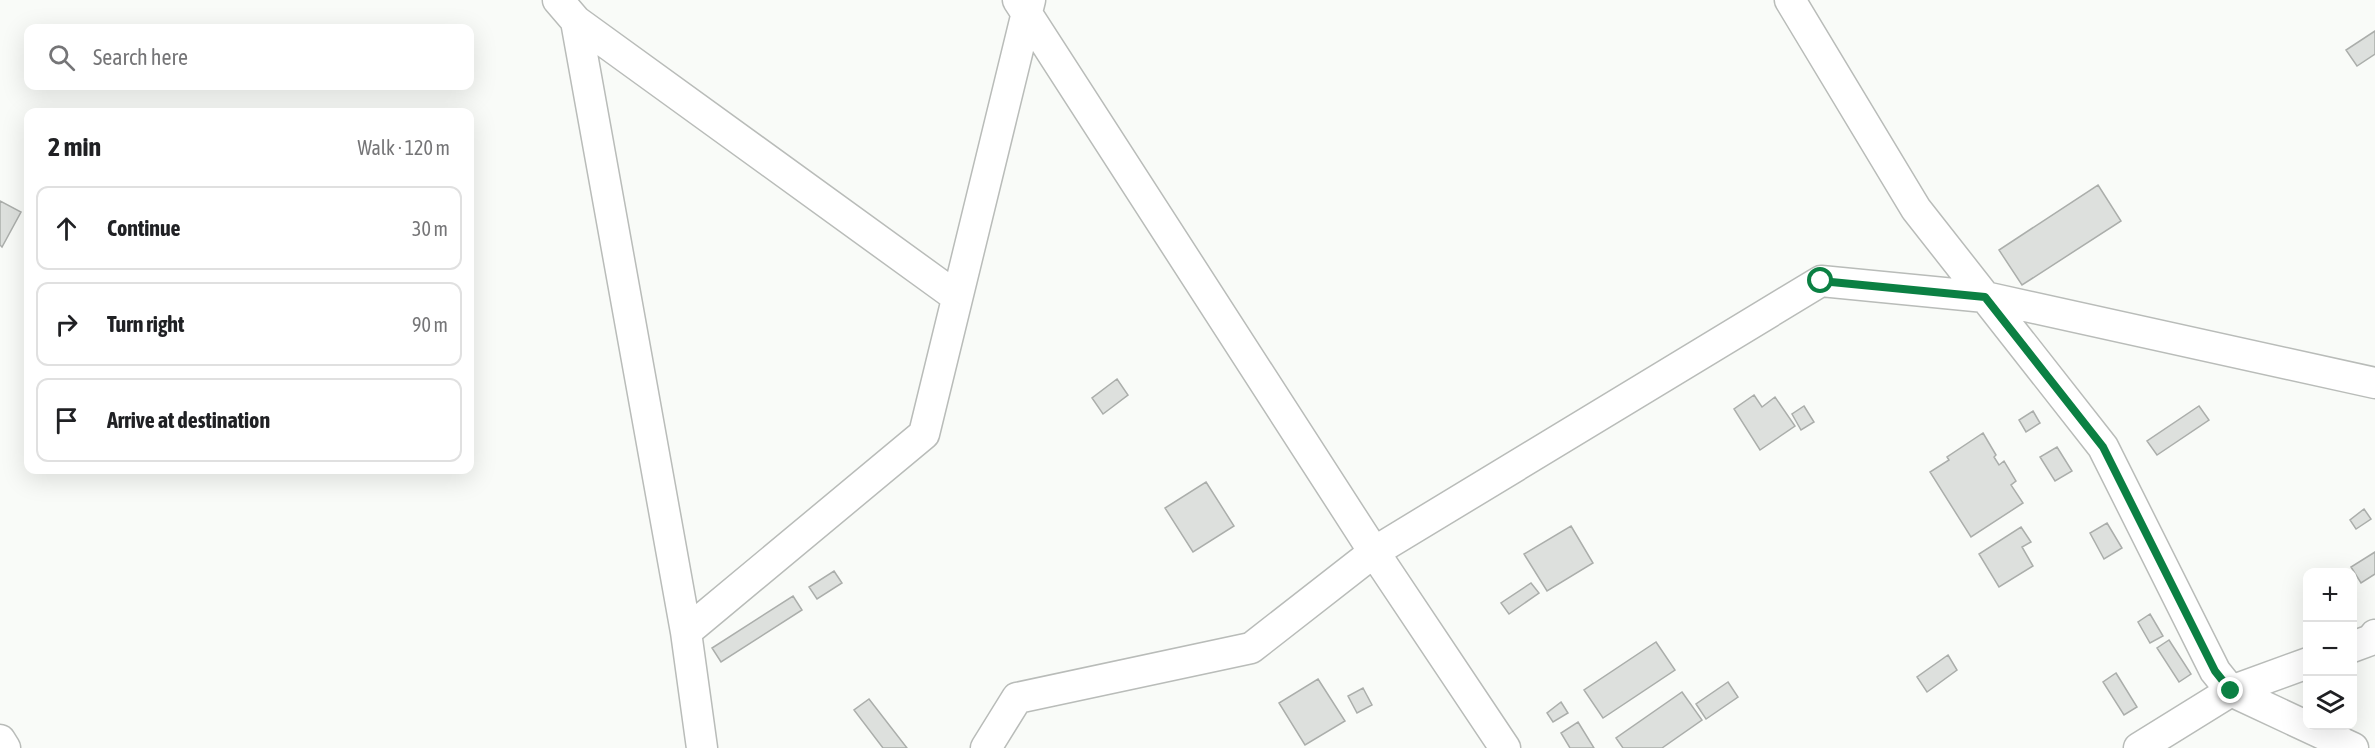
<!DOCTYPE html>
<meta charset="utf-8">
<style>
body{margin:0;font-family:"Asap Condensed",sans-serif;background:#f2f2f2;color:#202124}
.controls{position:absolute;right:18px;bottom:18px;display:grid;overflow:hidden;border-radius:12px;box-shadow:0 6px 24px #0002}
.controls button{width:54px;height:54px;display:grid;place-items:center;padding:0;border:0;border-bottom:2px solid #e0e0e0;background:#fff;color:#202124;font:30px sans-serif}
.stop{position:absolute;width:18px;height:18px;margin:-14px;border:4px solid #0b8043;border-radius:50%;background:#fff}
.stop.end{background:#0b8043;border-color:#fff;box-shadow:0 2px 6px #0008}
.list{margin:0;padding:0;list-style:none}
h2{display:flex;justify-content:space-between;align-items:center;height:78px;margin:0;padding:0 24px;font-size:26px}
h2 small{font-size:20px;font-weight:400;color:#757577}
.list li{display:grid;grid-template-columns:39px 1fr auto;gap:18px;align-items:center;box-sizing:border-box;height:84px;margin:0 12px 12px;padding:0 12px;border:2px solid #e0e0e0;border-radius:12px}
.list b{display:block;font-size:22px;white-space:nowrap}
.list em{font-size:20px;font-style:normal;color:#757577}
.icon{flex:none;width:33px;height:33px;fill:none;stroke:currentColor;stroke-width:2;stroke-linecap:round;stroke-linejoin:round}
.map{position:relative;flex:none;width:2375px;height:748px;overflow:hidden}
.search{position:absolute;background:#fff;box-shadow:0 6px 24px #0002;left:24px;top:24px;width:450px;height:66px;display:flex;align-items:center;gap:15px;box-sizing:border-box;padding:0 21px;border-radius:12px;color:#757577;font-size:22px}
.panel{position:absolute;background:#fff;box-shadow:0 6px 24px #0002;left:24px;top:108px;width:450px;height:366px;border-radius:12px}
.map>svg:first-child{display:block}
</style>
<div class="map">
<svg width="2375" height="748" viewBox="0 0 2375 748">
<rect width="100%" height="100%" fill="#f9fbf8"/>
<path fill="#dde0dd" stroke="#abaeab" stroke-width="1.5" d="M 2375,31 L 2375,54 L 2357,66 L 2346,50 Z
M 2098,185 L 2121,221 L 2022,285 L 1999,250 Z
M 0,201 L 21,212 L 2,247 L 0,245 Z
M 1117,379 L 1128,395 L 1103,414 L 1092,398 Z
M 1754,395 L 1762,407 L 1775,397 L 1795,426 L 1760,450 L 1734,409 Z
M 1804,406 L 1814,422 L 1801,430 L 1792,414 Z
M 2199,406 L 2209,420 L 2157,455 L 2147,441 Z
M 2033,411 L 2040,423 L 2026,432 L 2019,420 Z
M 1983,433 L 1996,455 L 1994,457 L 1999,465 L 2004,461 L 2016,481 L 2011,485 L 2023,503 L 1971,537 L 1930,472 L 1949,460 L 1947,457 Z
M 2057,447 L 2072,471 L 2055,481 L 2040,457 Z
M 1206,482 L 1234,526 L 1193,552 L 1165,508 Z
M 2364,509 L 2371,519 L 2356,529 L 2350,520 Z
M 2107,523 L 2122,548 L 2104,559 L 2090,533 Z
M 1571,526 L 1593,563 L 1547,591 L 1524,554 Z
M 2021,527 L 2031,542 L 2022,547 L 2033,566 L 1999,587 L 1979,554 Z
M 2375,552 L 2375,574 L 2361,583 L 2351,567 Z
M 834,571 L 842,583 L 817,599 L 809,587 Z
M 1531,583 L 1539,593 L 1509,614 L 1501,603 Z
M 793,596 L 802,610 L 721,662 L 712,648 Z
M 2150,614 L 2163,636 L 2150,643 L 2138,622 Z
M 2169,640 L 2191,674 L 2179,682 L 2157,648 Z
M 1656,642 L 1675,670 L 1603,718 L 1584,690 Z
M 1948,655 L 1957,670 L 1927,692 L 1917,677 Z
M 2116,673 L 2137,707 L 2124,715 L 2103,682 Z
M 1318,679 L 1345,721 L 1305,745 L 1279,703 Z
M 1728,682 L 1738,697 L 1706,719 L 1696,704 Z
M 1363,688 L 1372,705 L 1357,713 L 1348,696 Z
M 1682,692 L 1702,720 L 1662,748 L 1623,748 L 1616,738 Z
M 869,699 L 907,748 L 883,748 L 854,710 Z
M 1561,702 L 1568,713 L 1553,722 L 1547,713 Z
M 1578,722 L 1594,748 L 1570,748 L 1561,733 Z"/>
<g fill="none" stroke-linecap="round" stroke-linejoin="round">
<defs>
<path id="street" d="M 558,0 L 576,21 L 686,632
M 1018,0 L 1374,552 L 1505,748
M 1790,0 L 1916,209 L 2103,447 L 2215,671 L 2231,691 L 2353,748
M 576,21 L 957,297
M 2352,647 L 2371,640 L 2375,635
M 0,740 L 5,748
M 702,748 L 686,632 L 924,434 L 1030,0
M 986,748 L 1017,698 L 1251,648 L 1374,552 L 1821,281 L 1985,297 L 2375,383
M 2139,748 L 2231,691 L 2308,663"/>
</defs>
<use href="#street" stroke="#b9bcb9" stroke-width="33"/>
<use href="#street" stroke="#fff" stroke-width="30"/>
</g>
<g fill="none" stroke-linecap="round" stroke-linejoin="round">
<path stroke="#0b8043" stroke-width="8" d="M 1821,281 L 1985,297 L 2103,447 L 2215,671 L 2231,691"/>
</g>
</svg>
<div class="controls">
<button>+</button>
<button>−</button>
<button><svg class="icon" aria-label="layers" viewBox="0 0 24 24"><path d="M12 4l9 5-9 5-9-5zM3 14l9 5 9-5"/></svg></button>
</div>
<div class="stop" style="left:1821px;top:281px"></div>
<div class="stop end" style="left:2231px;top:691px"></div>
<div class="search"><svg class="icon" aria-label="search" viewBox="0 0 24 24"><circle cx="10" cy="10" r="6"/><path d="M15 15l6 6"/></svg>Search here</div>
<section class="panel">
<h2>2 min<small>Walk · 120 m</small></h2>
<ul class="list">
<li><svg class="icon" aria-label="ahead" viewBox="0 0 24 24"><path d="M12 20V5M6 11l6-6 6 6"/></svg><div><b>Continue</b></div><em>30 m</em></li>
<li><svg class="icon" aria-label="right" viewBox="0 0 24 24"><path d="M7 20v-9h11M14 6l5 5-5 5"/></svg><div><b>Turn right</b></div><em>90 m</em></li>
<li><svg class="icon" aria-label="arrive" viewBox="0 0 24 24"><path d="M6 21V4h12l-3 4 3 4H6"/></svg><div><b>Arrive at destination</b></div></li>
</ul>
</section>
</div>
